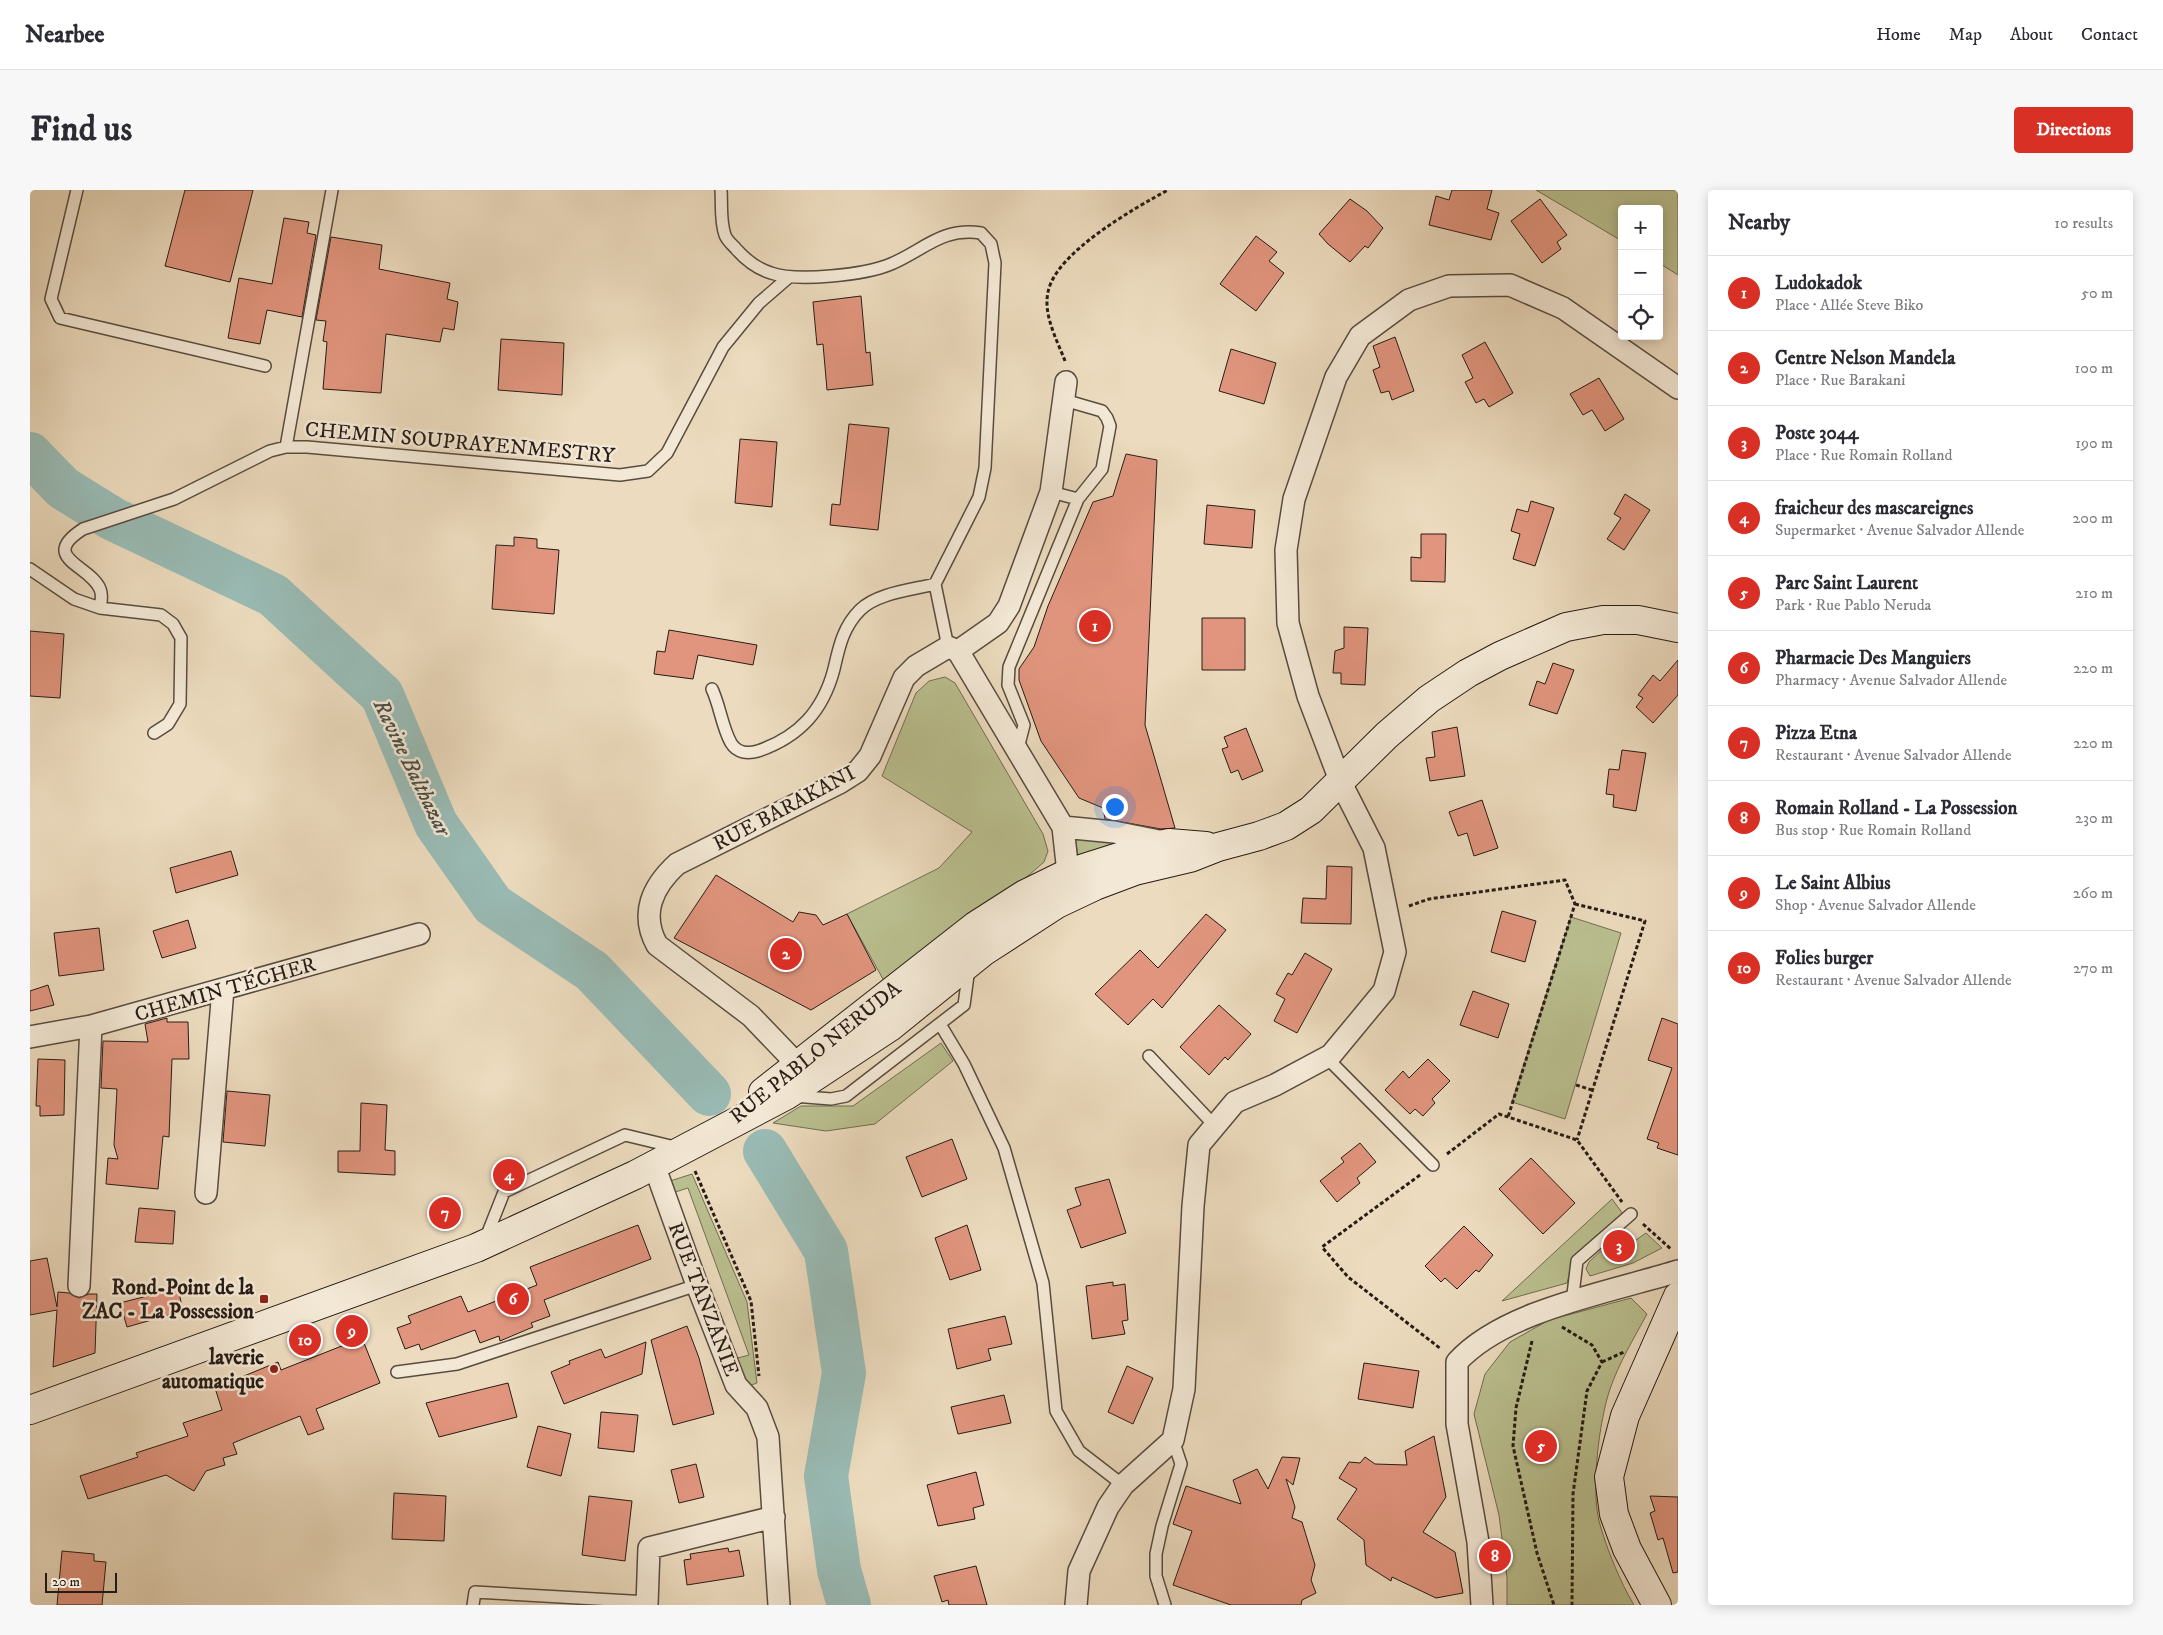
<!DOCTYPE html>
<meta charset="utf-8">
<style>
body{margin:0;font-family:"IM FELL DW Pica",serif;background:#f7f7f7;color:#2b2b33}
.controls{position:absolute;right:15px;top:15px;display:grid;overflow:hidden;border-radius:5px;box-shadow:0 2px 12px #0003}
.controls button{width:45px;height:45px;display:grid;place-items:center;padding:0;border:0;border-bottom:1px solid #e1e1e2;background:#fff;color:#2b2b33;font:25px sans-serif}
.scale{position:absolute;left:15px;bottom:12px;width:72px;box-sizing:border-box;padding-left:5px;border:2px solid #271c16;border-top:0;font-size:14px;line-height:18px;white-space:nowrap;color:#271c16;-webkit-text-stroke:4px #f3e8d5;paint-order:stroke}
.you{position:absolute;left:1084px;top:616px;width:18px;height:18px;margin:-12px;border:4px solid #fff;border-radius:50%;background:#1a73e8;box-shadow:0 0 0 8px #1a73e833}
.badge{display:grid;place-items:center;width:32px;height:32px;border-radius:50%;background:#d93025;color:#fff;font-size:16px;font-weight:700}
.pin{position:absolute;translate:-50% -50%;border:2px solid #fff;box-shadow:0 1px 5px #0006}
.list{margin:0;padding:0;list-style:none}
h2{display:flex;justify-content:space-between;align-items:center;height:65px;margin:0;padding:0 20px;font-size:21px}
h2 small{font-size:16px;font-weight:400;color:#7c7c81}
.list li{display:grid;grid-template-columns:32px 1fr auto;gap:15px;align-items:center;box-sizing:border-box;height:75px;padding:0 20px;border-top:1px solid #e1e1e2}
.list b{display:block;font-size:19px;white-space:nowrap}
.list p{margin:0;font-size:16px;white-space:nowrap;color:#7c7c81}
.list em{font-size:16px;font-style:normal;color:#7c7c81}
.icon{flex:none;width:28px;height:28px;fill:none;stroke:currentColor;stroke-width:2;stroke-linecap:round;stroke-linejoin:round}
.map{position:relative;flex:none;width:1648px;height:1415px;overflow:hidden;border-radius:5px}
header{display:flex;align-items:center;gap:30px;box-sizing:border-box;height:70px;padding:0 25px;background:#fff;border-bottom:1px solid #e1e1e2}
header strong{font-size:24px}
nav{display:flex;gap:28px;margin-inline-start:auto;font-size:18px}
.intro{display:flex;align-items:center;justify-content:space-between;box-sizing:border-box;height:120px;padding:0 30px}
h1{margin:0;font-size:35px}
.button{padding:12px 22px;border-radius:5px;background:#d93025;color:#fff;font-size:18px;font-weight:700}
main{display:flex;gap:30px;padding:0 30px}
aside{flex:1;background:#fff;border-radius:5px;box-shadow:0 2px 12px #0003}
.map>svg:first-child{display:block}
</style>
<header>
<strong>Nearbee</strong>
<nav><a>Home</a><a>Map</a><a>About</a><a>Contact</a></nav>
</header>
<div class="intro"><h1>Find us</h1><a class="button">Directions</a></div>
<main>
<div class="map">
<svg width="1648" height="1415" viewBox="0 0 1648 1415">
<rect width="100%" height="100%" fill="#ecdbbe"/>
<filter id="stains"><feTurbulence type="fractalNoise" baseFrequency=".004" numOctaves="4"/><feColorMatrix values="0 0 0 0 .2 0 0 0 0 .09 0 0 0 0 .02 0 0 0 .5 -.17"/></filter>
<radialGradient id="worn" r=".72"><stop offset=".6" stop-color="#630" stop-opacity="0"/><stop offset="1" stop-color="#630" stop-opacity=".3"/></radialGradient>
<path fill="#babf8f" stroke="#706e52" d="M 1506,0 L 1648,0 L 1648,85 L 1629,73 L 1629,19 L 1592,19 L 1592,51 Z
M 915,487 L 925,493 L 1013,644 L 1018,661 L 1014,672 L 992,691 L 854,791 L 817,724 L 909,678 L 942,642 L 852,586 L 886,503 L 899,491 Z
M 1045,645 L 1088,649 L 1089,657 L 1048,668 Z
M 1541,727 L 1591,743 L 1535,929 L 1482,912 Z
M 911,853 L 923,871 L 845,934 L 796,941 L 743,933 L 771,916 L 823,916 Z
M 662,984 L 717,1112 L 727,1193 L 716,1197 L 704,1169 L 719,1165 L 658,998 L 642,1003 L 637,992 Z
M 1582,1009 L 1593,1024 C 1565,1048 1546,1055 1537,1093 L 1472,1111 Z
M 1592,1041 L 1606,1050 L 1616,1043 L 1632,1058 L 1603,1073 L 1560,1086 L 1556,1079 L 1559,1072 Z
M 1601,1108 L 1617,1124 C 1604,1148 1589,1173 1580,1199 C 1569,1232 1561,1297 1569,1331 C 1576,1357 1590,1392 1604,1415 L 1477,1415 L 1477,1388 L 1469,1325 L 1444,1224 L 1455,1184 L 1480,1152 L 1519,1130 Z"/>
<g fill="none" stroke-linecap="round" stroke-linejoin="round">
<path stroke="#99bbb5" stroke-width="44" d="M 0,264 L 33,298 L 83,329 L 243,405 L 352,505 L 406,634 L 463,715 L 562,781 L 679,904
M 735,961 L 796,1061 L 814,1183 L 796,1286 L 809,1380 L 819,1415"/>
</g>
<path fill="#e1957e" stroke="#271c16" d="M 155,0 L 223,0 L 200,92 L 135,76 Z
M 1422,0 L 1462,0 L 1457,19 L 1469,23 L 1461,50 L 1399,35 L 1406,6 L 1419,10 Z
M 1320,9 L 1337,21 L 1353,38 L 1338,58 L 1335,56 L 1320,72 L 1298,54 L 1289,44 Z
M 1510,9 L 1537,45 L 1527,52 L 1531,59 L 1512,73 L 1481,31 Z
M 254,28 L 279,32 L 277,43 L 286,45 L 272,127 L 237,120 L 230,154 L 198,148 L 209,88 L 242,94 Z
M 1226,46 L 1247,62 L 1239,71 L 1254,83 L 1226,121 L 1190,94 Z
M 301,47 L 352,55 L 349,79 L 420,93 L 417,109 L 428,112 L 424,140 L 413,138 L 410,152 L 356,144 L 351,203 L 293,199 L 297,152 L 293,151 L 296,131 L 286,130 Z
M 831,106 L 836,163 L 840,162 L 843,195 L 797,200 L 793,154 L 787,155 L 783,112 Z
M 1365,147 L 1384,201 L 1362,210 L 1359,201 L 1351,203 L 1343,180 L 1350,177 L 1343,156 Z
M 471,149 L 534,153 L 532,205 L 468,200 Z
M 1455,152 L 1483,203 L 1459,217 L 1454,209 L 1446,213 L 1435,192 L 1443,188 L 1432,165 Z
M 1201,159 L 1246,173 L 1234,214 L 1189,201 Z
M 1569,188 L 1594,229 L 1575,241 L 1562,220 L 1553,225 L 1540,204 Z
M 819,234 L 859,238 L 848,340 L 800,335 L 802,314 L 810,315 Z
M 710,249 L 747,252 L 742,317 L 705,313 Z
M 1096,264 L 1127,270 L 1115,535 L 1145,638 L 1131,639 L 1075,629 L 1073,618 L 1049,608 L 1011,551 L 989,490 L 989,479 L 1004,457 L 1018,416 L 1063,312 L 1083,306 Z
M 1595,304 L 1620,320 L 1594,360 L 1577,349 L 1591,328 L 1584,324 Z
M 1501,311 L 1524,318 L 1505,376 L 1483,369 L 1490,344 L 1481,341 L 1487,319 L 1498,322 Z
M 1177,315 L 1225,320 L 1222,358 L 1174,354 Z
M 1391,344 L 1416,344 L 1415,392 L 1381,391 L 1381,367 L 1391,368 Z
M 484,347 L 507,349 L 507,358 L 529,360 L 524,424 L 462,419 L 466,355 L 484,356 Z
M 1172,428 L 1215,428 L 1215,480 L 1172,480 Z
M 1314,437 L 1338,438 L 1335,495 L 1311,494 L 1311,483 L 1303,483 L 1305,461 L 1314,458 Z
M 639,440 L 727,455 L 723,475 L 668,465 L 663,489 L 624,484 L 627,461 L 635,462 Z
M 0,441 L 34,444 L 30,508 L 0,506 Z
M 1648,470 L 1648,505 L 1623,533 L 1606,517 L 1613,508 L 1608,505 L 1623,485 L 1630,491 Z
M 1523,473 L 1544,480 L 1527,524 L 1499,515 L 1507,491 L 1515,494 Z
M 1427,537 L 1435,586 L 1400,591 L 1396,568 L 1405,567 L 1402,542 Z
M 1216,538 L 1233,581 L 1212,590 L 1208,580 L 1201,583 L 1192,559 L 1198,557 L 1194,547 Z
M 1592,560 L 1616,563 L 1606,621 L 1583,617 L 1584,605 L 1576,604 L 1579,579 L 1589,580 Z
M 1452,610 L 1468,658 L 1444,666 L 1437,643 L 1428,646 L 1419,622 Z
M 201,661 L 208,685 L 146,703 L 140,678 Z
M 1297,676 L 1322,677 L 1321,734 L 1271,733 L 1273,708 L 1296,709 Z
M 686,685 L 763,732 L 769,722 L 786,725 L 793,735 L 817,724 L 846,780 L 781,820 L 644,748 Z
M 1472,721 L 1506,731 L 1495,772 L 1461,762 Z
M 1176,724 L 1196,740 L 1132,818 L 1123,809 L 1098,835 L 1065,804 L 1110,760 L 1128,778 Z
M 158,730 L 166,758 L 132,768 L 123,741 Z
M 69,738 L 74,780 L 29,786 L 24,743 Z
M 1275,763 L 1302,779 L 1267,843 L 1244,831 L 1255,809 L 1246,804 L 1258,783 L 1262,785 Z
M 18,795 L 24,815 L 0,821 L 0,801 Z
M 1443,801 L 1479,814 L 1468,848 L 1430,835 Z
M 1189,815 L 1221,844 L 1198,870 L 1195,867 L 1179,885 L 1150,857 Z
M 137,828 L 137,832 L 158,832 L 159,869 L 142,869 L 139,947 L 133,946 L 128,999 L 76,994 L 78,968 L 88,969 L 84,955 L 87,899 L 71,898 L 73,851 L 118,852 L 115,834 Z
M 1632,828 L 1648,834 L 1648,965 L 1627,958 L 1629,953 L 1617,949 L 1642,878 L 1618,870 Z
M 8,869 L 35,870 L 34,925 L 10,926 L 10,916 L 6,916 Z
M 1398,869 L 1420,891 L 1402,909 L 1405,913 L 1393,926 L 1385,919 L 1380,924 L 1355,900 L 1373,881 L 1379,888 Z
M 197,901 L 240,905 L 235,956 L 193,952 Z
M 331,913 L 357,915 L 355,960 L 365,961 L 365,985 L 308,982 L 308,961 L 330,961 Z
M 922,949 L 937,989 L 892,1007 L 876,967 Z
M 1330,953 L 1346,972 L 1327,988 L 1330,993 L 1307,1012 L 1290,991 L 1314,972 L 1311,968 Z
M 1501,968 L 1545,1013 L 1513,1044 L 1469,999 Z
M 1079,989 L 1096,1043 L 1051,1058 L 1037,1020 L 1051,1015 L 1045,998 Z
M 109,1018 L 145,1021 L 143,1054 L 105,1052 Z
M 608,1035 L 621,1069 L 514,1110 L 520,1126 L 501,1133 L 503,1137 L 470,1151 L 469,1146 L 450,1153 L 445,1140 L 391,1160 L 389,1154 L 375,1159 L 367,1138 L 381,1133 L 378,1126 L 431,1106 L 438,1122 L 507,1095 L 500,1077 Z
M 937,1035 L 951,1080 L 920,1090 L 905,1048 Z
M 1434,1036 L 1463,1065 L 1449,1082 L 1446,1080 L 1427,1099 L 1415,1088 L 1411,1092 L 1395,1076 Z
M 17,1068 L 27,1117 L 28,1102 L 39,1103 L 49,1108 L 59,1104 L 67,1104 L 65,1163 L 23,1177 L 27,1120 L 0,1125 L 0,1071 Z
M 1083,1092 L 1083,1096 L 1095,1094 L 1098,1130 L 1092,1131 L 1095,1144 L 1062,1149 L 1056,1096 Z
M 148,1098 L 153,1121 L 97,1137 L 90,1113 Z
M 975,1126 L 982,1154 L 958,1159 L 961,1170 L 927,1179 L 918,1139 Z
M 657,1136 L 669,1168 L 684,1224 L 643,1235 L 621,1150 Z
M 332,1148 L 350,1193 L 286,1219 L 294,1239 L 278,1245 L 270,1226 L 203,1253 L 207,1264 L 193,1268 L 195,1275 L 176,1281 L 164,1301 L 136,1285 L 58,1309 L 50,1286 L 108,1267 L 106,1263 L 158,1246 L 153,1233 L 192,1220 L 185,1198 L 248,1172 L 251,1180 Z
M 616,1152 L 612,1184 L 534,1214 L 521,1182 L 540,1174 L 539,1171 L 571,1159 L 575,1168 Z
M 1334,1173 L 1389,1181 L 1383,1218 L 1328,1209 Z
M 1097,1176 L 1123,1188 L 1103,1234 L 1078,1222 Z
M 478,1193 L 487,1227 L 409,1247 L 396,1213 Z
M 974,1205 L 981,1233 L 928,1244 L 921,1217 Z
M 571,1222 L 608,1225 L 604,1262 L 568,1258 Z
M 508,1236 L 541,1244 L 531,1286 L 497,1277 Z
M 1404,1246 L 1416,1307 L 1393,1342 L 1425,1362 L 1433,1403 L 1406,1408 L 1362,1387 L 1361,1391 L 1336,1375 L 1334,1350 L 1307,1329 L 1327,1299 L 1309,1288 L 1319,1272 L 1330,1273 L 1335,1267 L 1345,1274 L 1377,1275 L 1375,1261 Z
M 1252,1267 L 1270,1268 L 1263,1295 L 1256,1289 L 1265,1317 L 1262,1328 L 1272,1332 L 1285,1375 L 1281,1390 L 1286,1403 L 1272,1410 L 1271,1415 L 1201,1415 L 1143,1395 L 1162,1341 L 1143,1334 L 1156,1296 L 1211,1314 L 1203,1290 L 1227,1279 L 1238,1299 Z
M 666,1274 L 674,1307 L 649,1313 L 641,1280 Z
M 946,1282 L 954,1315 L 943,1318 L 945,1329 L 908,1336 L 897,1295 Z
M 364,1303 L 416,1306 L 414,1351 L 362,1349 Z
M 559,1306 L 602,1311 L 595,1371 L 552,1365 Z
M 1620,1306 L 1648,1307 L 1648,1382 L 1643,1383 L 1633,1348 L 1628,1350 L 1620,1323 L 1625,1321 Z
M 698,1358 L 699,1362 L 709,1360 L 714,1386 L 657,1395 L 654,1370 L 661,1369 L 660,1364 Z
M 32,1361 L 64,1364 L 64,1371 L 76,1372 L 72,1415 L 27,1415 Z
M 946,1376 L 957,1415 L 919,1415 L 918,1410 L 912,1412 L 904,1386 Z"/>
<g fill="none" stroke-linecap="round" stroke-linejoin="round">
<defs>
<path id="service" d="M 47,0 L 21,109 L 30,128 L 235,176
M 691,0 C 692,15 690,31 695,45 C 697,51 703,55 707,60 C 716,70 728,79 741,83 C 767,92 835,85 861,74 C 894,60 912,37 951,43 L 961,54 L 965,73 L 955,278 L 949,307 L 905,394 L 918,457
M 1034,210 L 1072,221 L 1077,228 L 1080,236 L 1072,279 L 1048,309
M 256,257 L 302,0
M 0,379 L 44,409 L 70,418 L 131,425 L 143,434 L 151,448 L 150,514 L 138,534 L 124,543
M 70,418 C 71,411 73,406 70,399 C 60,375 8,368 53,339 L 144,309 L 240,261 L 256,257 L 277,257 L 590,285 L 618,281 L 637,263 L 693,157 L 729,113 L 759,87
M 682,499 C 690,516 692,537 701,553 C 707,563 718,564 728,561 C 769,547 793,521 804,479 C 809,457 813,437 830,420 C 847,403 882,400 905,394
M 988,558 L 994,535 L 978,495 L 979,477 L 1048,309 L 1021,302
M 910,834 L 934,874 L 974,958 L 1013,1093 L 1026,1221 L 1049,1261 L 1093,1295
M 1119,866 L 1185,936
M 1297,868 L 1403,975
M 763,906 L 801,909 L 816,906 L 934,815 L 939,778
M 455,1050 L 474,1002 L 595,945 L 649,958
M 1542,1113 L 1547,1071 L 1601,1024
M 367,1182 L 427,1174 L 667,1095
M 443,1415 L 445,1402 L 618,1412
M 1135,1415 L 1126,1386 L 1126,1364 L 1132,1336 L 1151,1274 L 1143,1250"/>
<path id="minor" d="M 928,461 L 968,433 L 979,416 L 1021,302 L 1036,192
M 1033,637 L 1084,642 L 1134,652
M 0,847 L 61,836 L 389,744
M 767,874 L 721,826 L 627,755 C 610,724 622,697 647,674 L 809,593 L 828,581 L 840,566 L 874,488 L 886,476 L 918,457 L 928,461 L 1033,637 L 1038,683 L 1034,695
M 624,975 L 667,1095 L 706,1195 L 727,1218 L 738,1247 L 749,1415
M 176,1003 L 193,799
M 49,1096 L 61,836
M 617,1415 L 619,1358 L 744,1327
M 1046,1415 L 1049,1381 L 1078,1317 L 1093,1295 L 1143,1250 L 1154,1199 L 1163,1016 L 1169,955 L 1205,912 L 1245,895 L 1301,865 L 1354,801 L 1365,762 L 1344,658 L 1311,593 L 1278,506 L 1258,433 L 1256,360 L 1264,309 L 1306,187 L 1330,146 L 1379,110 L 1419,96 L 1480,95 L 1533,118 L 1648,198
M 1452,1415 L 1448,1352 L 1427,1234 L 1427,1172 C 1474,1120 1581,1102 1648,1081"/>
<path id="secondary" d="M 733,902 L 945,736 L 995,704 L 1038,683 L 1120,657 L 1139,653 L 1176,656
M 0,1220 L 446,1058 L 605,985 L 757,905 L 860,837 L 953,762 L 1027,714 L 1065,696 L 1105,681 L 1160,668 L 1188,657 L 1229,646 L 1256,636 L 1281,620 L 1357,545 L 1399,509 L 1438,483 L 1470,466 L 1536,437 L 1573,430 L 1608,430 L 1648,438
M 1627,1415 L 1597,1359 L 1584,1324 L 1579,1287 L 1595,1226 L 1648,1106"/>
</defs>
<use href="#service" stroke="#584c40" stroke-width="14"/>
<use href="#minor" stroke="#584c40" stroke-width="24"/>
<use href="#secondary" stroke="#271c16" stroke-width="30"/>
<path stroke="#271c16" stroke-width="3" stroke-dasharray="4 2.5" stroke-linecap="butt" d="M 1035,171 C 1027,150 1013,125 1018,102 C 1026,62 1105,18 1138,0
M 1545,714 L 1615,731 L 1547,950
M 1379,716 L 1399,709 L 1535,690 L 1545,714 L 1478,927
M 1546,895 L 1562,900
M 1417,964 L 1469,924 L 1547,950 L 1592,1012
M 665,981 L 721,1111 L 729,1186
M 1390,985 L 1292,1057 L 1318,1087 L 1411,1159
M 1613,1034 L 1642,1060
M 1532,1137 L 1562,1155 L 1572,1172 L 1557,1201 L 1543,1304 L 1542,1415
M 1502,1151 L 1486,1218 L 1483,1256 L 1507,1363 L 1524,1415
M 1572,1172 L 1594,1162"/>
<use href="#service" stroke="#f3e8d5" stroke-width="11"/>
<use href="#minor" stroke="#f3e8d5" stroke-width="21"/>
<use href="#secondary" stroke="#f3e8d5" stroke-width="28"/>
</g>
<g fill="#8f2418" stroke="#f3e8d5" stroke-width="2">
<rect x="229" y="1104" width="10" height="10" rx="2.5"/>
<circle cx="244" cy="1179" r="5"/>
</g>
<g text-anchor="middle" stroke-width="5" stroke-linejoin="round" paint-order="stroke">
<g font-size="21" fill="#271c16" stroke="#f3e8d5">
<text transform="translate(430 252) rotate(5)" y="7">CHEMIN SOUPRAYENMESTRY</text>
<text transform="translate(754 618) rotate(-28)" y="7">RUE BARAKANI</text>
<text transform="translate(195 799) rotate(-16)" y="7">CHEMIN TÉCHER</text>
<text transform="translate(785 862) rotate(-39)" y="7">RUE PABLO NERUDA</text>
<text transform="translate(674 1109) rotate(69)" y="7">RUE TANZANIE</text>
</g>
<g font-size="21" font-weight="bold" fill="#271c16" stroke="#f3e8d5" text-anchor="end">
<text x="224" y="1104">Rond-Point de la<tspan x="224" dy="24">ZAC - La Possession</tspan></text>
<text x="234" y="1174">laverie<tspan x="234" dy="24">automatique</tspan></text>
</g>
<g font-size="22" font-style="italic" fill="#494c46" stroke="#f3e8d5">
<text transform="translate(383 577) rotate(64)" y="8">Ravine Balthazar</text>
</g>
</g>
<rect width="100%" height="100%" filter="url(#stains)"/>
<rect width="100%" height="100%" fill="url(#worn)"/>
</svg>
<div class="controls">
<button>+</button>
<button>−</button>
<button><svg class="icon" aria-label="locate" viewBox="0 0 24 24"><circle cx="12" cy="12" r="6"/><path d="M12 2v4M12 18v4M2 12h4M18 12h4"/></svg></button>
</div>
<div class="scale">20 m</div>
<div class="you"></div>
<div class="pin badge" style="left:1065px;top:436px">1</div>
<div class="pin badge" style="left:756px;top:764px">2</div>
<div class="pin badge" style="left:1589px;top:1056px">3</div>
<div class="pin badge" style="left:479px;top:985px">4</div>
<div class="pin badge" style="left:1511px;top:1256px">5</div>
<div class="pin badge" style="left:483px;top:1109px">6</div>
<div class="pin badge" style="left:415px;top:1023px">7</div>
<div class="pin badge" style="left:1465px;top:1366px">8</div>
<div class="pin badge" style="left:322px;top:1141px">9</div>
<div class="pin badge" style="left:275px;top:1150px">10</div>
</div>
<aside>
<h2>Nearby<small>10 results</small></h2>
<ul class="list">
<li><span class="badge">1</span><div><b>Ludokadok</b><p>Place · Allée Steve Biko</p></div><em>50 m</em></li>
<li><span class="badge">2</span><div><b>Centre Nelson Mandela</b><p>Place · Rue Barakani</p></div><em>100 m</em></li>
<li><span class="badge">3</span><div><b>Poste 3044</b><p>Place · Rue Romain Rolland</p></div><em>190 m</em></li>
<li><span class="badge">4</span><div><b>fraicheur des mascareignes</b><p>Supermarket · Avenue Salvador Allende</p></div><em>200 m</em></li>
<li><span class="badge">5</span><div><b>Parc Saint Laurent</b><p>Park · Rue Pablo Neruda</p></div><em>210 m</em></li>
<li><span class="badge">6</span><div><b>Pharmacie Des Manguiers</b><p>Pharmacy · Avenue Salvador Allende</p></div><em>220 m</em></li>
<li><span class="badge">7</span><div><b>Pizza Etna</b><p>Restaurant · Avenue Salvador Allende</p></div><em>220 m</em></li>
<li><span class="badge">8</span><div><b>Romain Rolland - La Possession</b><p>Bus stop · Rue Romain Rolland</p></div><em>230 m</em></li>
<li><span class="badge">9</span><div><b>Le Saint Albius</b><p>Shop · Avenue Salvador Allende</p></div><em>260 m</em></li>
<li><span class="badge">10</span><div><b>Folies burger</b><p>Restaurant · Avenue Salvador Allende</p></div><em>270 m</em></li>
</ul>
</aside>
</main>
